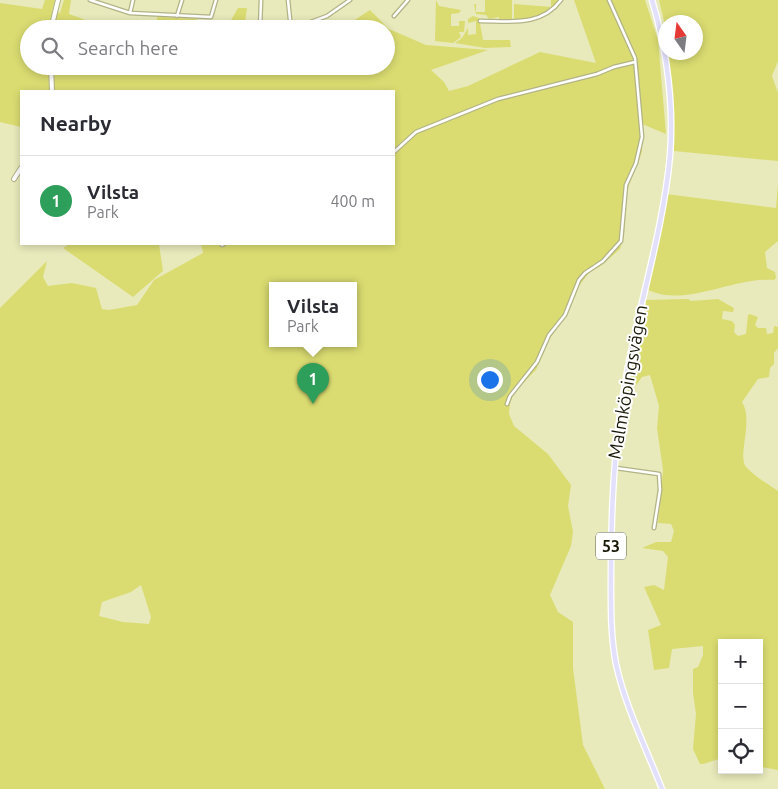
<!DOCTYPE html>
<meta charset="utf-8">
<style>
body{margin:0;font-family:Ubuntu,sans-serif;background:#f2f2f3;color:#2b2b33}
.controls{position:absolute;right:15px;bottom:15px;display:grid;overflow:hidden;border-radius:0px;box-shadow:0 2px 8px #0003}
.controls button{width:45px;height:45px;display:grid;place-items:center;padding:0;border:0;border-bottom:1px solid #e1e1e2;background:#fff;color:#2b2b33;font:25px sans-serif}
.compass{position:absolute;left:658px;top:15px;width:45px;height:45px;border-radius:50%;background:#fff;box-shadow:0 2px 8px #0003;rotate:346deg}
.you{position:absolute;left:489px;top:379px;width:18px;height:18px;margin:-12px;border:4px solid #fff;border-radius:50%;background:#1a73e8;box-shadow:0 0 0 8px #1a73e833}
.badge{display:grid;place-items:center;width:32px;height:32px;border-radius:50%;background:#1a73e8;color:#fff;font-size:16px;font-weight:700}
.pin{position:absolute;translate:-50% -41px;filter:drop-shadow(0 1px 2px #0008)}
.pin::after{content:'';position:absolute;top:26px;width:18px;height:15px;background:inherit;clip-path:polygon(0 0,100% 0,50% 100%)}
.popup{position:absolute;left:269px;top:282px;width:88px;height:65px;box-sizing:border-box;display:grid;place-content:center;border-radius:0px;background:#fff;filter:drop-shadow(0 1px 4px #0005);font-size:16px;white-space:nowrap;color:#7c7c81}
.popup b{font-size:19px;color:#2b2b33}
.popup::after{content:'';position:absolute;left:50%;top:100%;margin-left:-10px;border:10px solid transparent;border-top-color:#fff}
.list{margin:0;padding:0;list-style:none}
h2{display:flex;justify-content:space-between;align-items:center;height:65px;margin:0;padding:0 20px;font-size:21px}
h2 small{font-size:16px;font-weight:400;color:#7c7c81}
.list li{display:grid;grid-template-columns:32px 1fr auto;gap:15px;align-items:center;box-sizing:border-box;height:90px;padding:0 20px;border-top:1px solid #e1e1e2}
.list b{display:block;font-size:19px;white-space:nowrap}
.list p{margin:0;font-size:16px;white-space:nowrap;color:#7c7c81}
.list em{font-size:16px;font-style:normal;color:#7c7c81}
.icon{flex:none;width:28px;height:28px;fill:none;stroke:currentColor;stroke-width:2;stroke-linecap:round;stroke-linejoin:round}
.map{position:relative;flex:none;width:778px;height:789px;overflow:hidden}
.search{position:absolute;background:#fff;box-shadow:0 2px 8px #0003;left:20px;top:20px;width:375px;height:55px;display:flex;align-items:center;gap:12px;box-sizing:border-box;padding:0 18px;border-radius:28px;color:#7c7c81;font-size:19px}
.panel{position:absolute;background:#fff;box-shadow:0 2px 8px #0003;left:20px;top:90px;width:375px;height:155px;border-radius:0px}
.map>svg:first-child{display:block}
</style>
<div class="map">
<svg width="778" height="789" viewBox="0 0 778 789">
<rect width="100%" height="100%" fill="#e8eabb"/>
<path fill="#dadc71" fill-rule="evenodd" d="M 45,0 L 55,0 L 52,11 L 60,13 L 64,0 L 71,0 L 69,14 L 111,29 L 29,29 L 29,66 L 386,66 L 386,29 L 341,29 L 370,10 L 389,29 L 426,45 L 488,50 L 431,70 L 444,82 L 449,91 L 468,86 L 540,52 L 596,63 L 574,0 L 645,0 L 658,40 L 666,134 L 642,124 L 642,152 L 627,190 L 624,236 L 620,249 L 602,265 L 589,273 L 578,287 L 564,319 L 550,338 L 536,370 L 515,391 L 510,403 L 509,414 L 514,426 L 548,454 L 571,485 L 568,506 L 573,532 L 571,546 L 550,595 L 558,612 L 573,622 L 573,668 L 583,745 L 605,789 L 0,789 L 0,308 L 47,261 L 43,277 L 48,286 L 72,283 L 96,288 L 102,309 L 109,310 L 137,305 L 154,280 L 203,253 L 201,244 L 394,244 L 394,91 L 21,91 L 21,127 L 0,122 L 0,3 L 42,9 ZM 273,285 L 353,285 L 353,343 L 273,343 ZM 141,585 L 151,617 L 149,624 L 123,622 L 99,616 L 102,602 L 131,592 Z
M 436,0 L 439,6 L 461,10 L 459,13 L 451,14 L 451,26 L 459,26 L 459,21 L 465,21 L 464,32 L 459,32 L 461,37 L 453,43 L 435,41 Z
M 485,0 L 512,0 L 512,19 L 499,19 L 499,17 L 489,19 L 486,15 L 476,14 L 474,4 L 476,4 L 476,12 L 485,12 Z
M 551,0 L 559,0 C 547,15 533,20 514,19 L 514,4 L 551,7 Z
M 659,0 L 778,0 L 778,61 L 772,76 L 778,93 L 778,161 L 674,151 L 669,53 L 696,52 L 696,22 L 666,22 L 665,25 Z
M 238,8 L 247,8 L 244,29 L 226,29 Z
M 473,16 L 479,18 L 483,40 L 510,40 L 511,47 L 485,48 L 455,43 L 462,38 L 468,28 L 468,35 L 476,34 L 476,21 L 468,23 L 468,19 Z
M 157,17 L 197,19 L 195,29 L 156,29 Z
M 778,183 L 778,241 L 765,252 L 767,268 L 775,272 L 776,278 L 774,280 C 735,276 686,308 648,290 L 666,194 L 776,208 Z
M 69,244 L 159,244 L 163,271 L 133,297 L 63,248 Z
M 688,299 L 691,301 L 718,299 L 734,308 L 733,312 L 723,311 L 722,319 L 732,321 L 735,325 L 734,332 L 738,336 L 746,334 L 748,315 L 750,314 L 758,317 L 755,325 L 758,328 L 766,328 L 767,334 L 773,333 L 774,326 L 778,327 L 778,348 L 774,353 L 774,364 L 770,368 L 769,377 L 758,379 L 742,402 C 754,421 737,455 746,467 C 754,476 768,484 778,491 L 778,770 L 762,767 L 759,760 L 759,643 L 722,643 L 722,758 L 703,764 L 700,764 L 693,749 L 696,714 L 693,693 L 693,669 L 698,667 L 703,655 L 703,646 L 672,649 L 669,668 L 654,670 L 648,630 L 661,625 L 644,587 L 654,585 L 664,590 L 668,557 L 663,551 L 642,548 L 656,542 L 671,542 L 674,531 L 671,524 L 658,523 L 663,470 L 657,428 L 659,406 L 650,375 L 642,377 L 634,388 L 633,396 L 625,398 L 632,355 L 639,348 L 646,322 L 646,300 Z"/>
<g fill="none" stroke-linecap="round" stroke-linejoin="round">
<defs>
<path id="street" d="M 90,0 L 130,13 L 211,17 L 216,0
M 288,0 L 291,29
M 130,13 L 133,0
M 177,16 L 182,0
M 394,16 L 408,0
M 480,21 C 510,21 541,27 561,0
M 260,29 L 261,0
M 292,29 L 327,16 L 350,0
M 394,152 L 416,132 L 498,99 L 597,74 L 614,67 L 635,62
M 222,245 L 224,244
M 507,404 L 510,396 L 537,362 L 549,335 L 565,315 L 579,280 L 585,273 L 603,261 L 621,241 L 626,185 L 636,163 L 642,137 L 635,58 L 609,0
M 616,468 L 659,474 L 660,490 L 654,528"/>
<path id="secondary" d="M 51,29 L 58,0
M 51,66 L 52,91
M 14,179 L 21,168"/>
<path id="primary" d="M 652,0 C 667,51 674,103 670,156 C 663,231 639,304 626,378 C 614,442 611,506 611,571 C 611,602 610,633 616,664 C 625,706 646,748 662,789"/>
</defs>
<use href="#street" stroke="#b2b387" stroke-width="5"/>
<use href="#secondary" stroke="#b2b387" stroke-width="6"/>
<use href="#primary" stroke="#fff" stroke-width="7"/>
<use href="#street" stroke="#fff" stroke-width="2.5"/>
<use href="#secondary" stroke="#fff" stroke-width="4"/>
<use href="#primary" stroke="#e3e0fc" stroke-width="4.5"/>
</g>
<g text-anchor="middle" stroke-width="4" stroke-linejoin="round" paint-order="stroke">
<rect fill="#fff" stroke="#5f5f53" stroke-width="1" x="596" y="532.5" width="30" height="27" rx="4"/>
<g font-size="16" font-weight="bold" fill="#1a1a09">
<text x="611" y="552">53</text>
</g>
<g font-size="18" fill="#1a1a09" stroke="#fff">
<text transform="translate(628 382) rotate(-80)" y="6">Malmköpingsvägen</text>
</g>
</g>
</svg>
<div class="controls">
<button>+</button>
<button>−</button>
<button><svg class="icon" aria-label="locate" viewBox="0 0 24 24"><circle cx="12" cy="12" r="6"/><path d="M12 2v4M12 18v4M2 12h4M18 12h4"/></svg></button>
</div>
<svg class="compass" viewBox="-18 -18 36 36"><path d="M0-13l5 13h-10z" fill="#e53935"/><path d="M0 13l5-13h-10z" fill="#7c7c81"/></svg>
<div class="you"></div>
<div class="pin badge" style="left:313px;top:404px;background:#2e9e5b">1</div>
<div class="popup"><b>Vilsta</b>Park</div>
<div class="search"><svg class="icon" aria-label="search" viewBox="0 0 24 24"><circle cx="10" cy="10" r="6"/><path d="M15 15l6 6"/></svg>Search here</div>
<section class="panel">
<h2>Nearby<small></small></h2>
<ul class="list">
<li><span class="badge" style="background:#2e9e5b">1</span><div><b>Vilsta</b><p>Park</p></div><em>400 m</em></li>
</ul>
</section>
</div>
